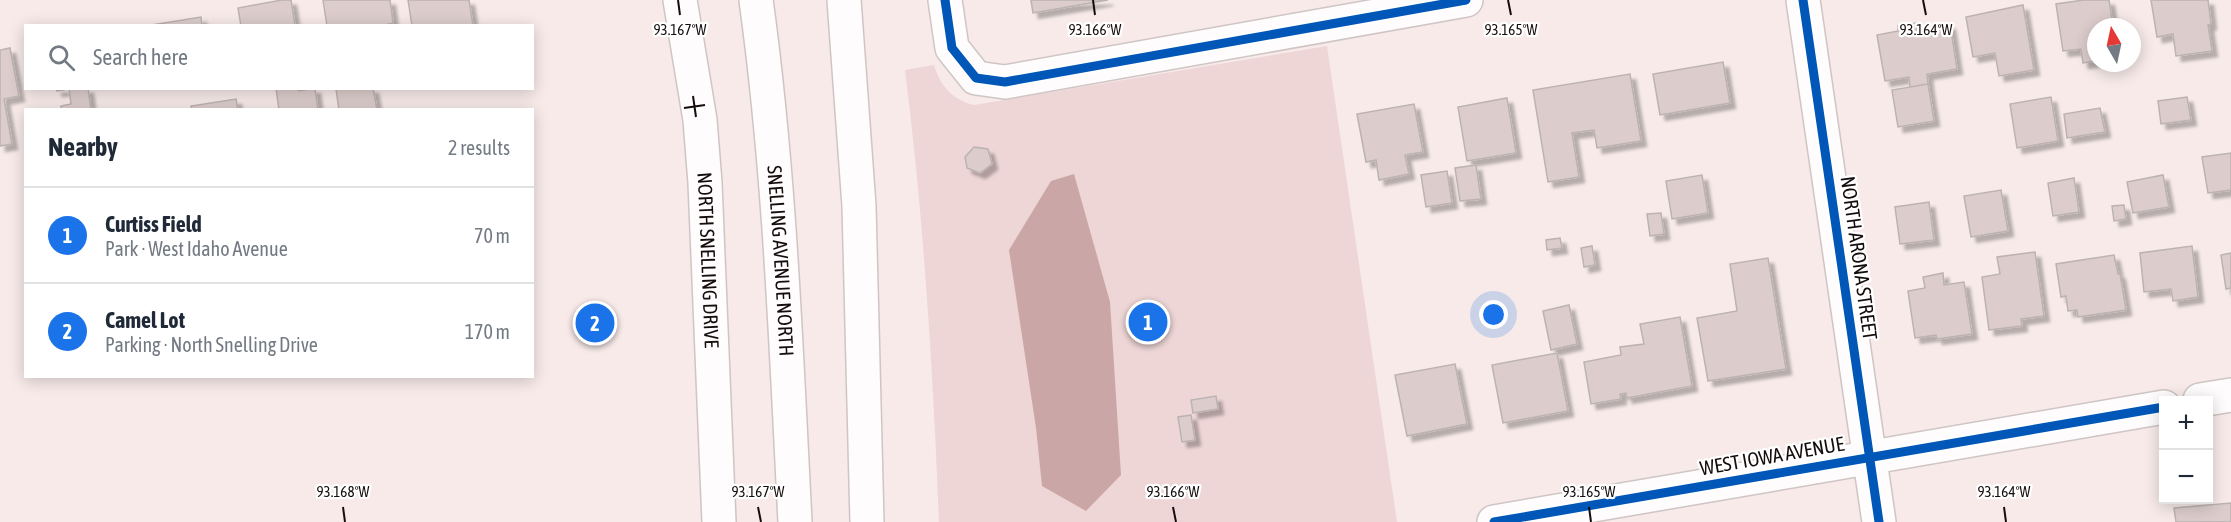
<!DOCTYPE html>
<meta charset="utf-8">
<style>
body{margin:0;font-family:"Asap Condensed",sans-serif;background:#f2f2f3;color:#1f2937}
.controls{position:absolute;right:18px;bottom:18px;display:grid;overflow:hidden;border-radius:0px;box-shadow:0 3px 15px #0003}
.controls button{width:54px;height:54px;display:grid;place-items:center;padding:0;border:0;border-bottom:2px solid #e0e1e3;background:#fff;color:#1f2937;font:30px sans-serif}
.compass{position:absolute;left:2087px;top:18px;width:54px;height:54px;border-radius:50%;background:#fff;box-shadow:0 3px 15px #0003;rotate:351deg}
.you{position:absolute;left:1494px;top:315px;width:21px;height:21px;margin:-15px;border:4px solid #fff;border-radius:50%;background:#1a73e8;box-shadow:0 0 0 9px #1a73e833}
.badge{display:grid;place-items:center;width:39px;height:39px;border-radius:50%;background:#1a73e8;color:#fff;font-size:20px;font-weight:700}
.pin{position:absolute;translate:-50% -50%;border:3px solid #fff;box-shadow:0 2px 6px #0006}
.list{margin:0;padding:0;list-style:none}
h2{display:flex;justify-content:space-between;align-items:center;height:78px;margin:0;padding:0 24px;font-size:26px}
h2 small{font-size:20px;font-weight:400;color:#747a83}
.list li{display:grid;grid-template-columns:39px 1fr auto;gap:18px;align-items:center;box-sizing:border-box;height:96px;padding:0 24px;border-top:2px solid #e0e1e3}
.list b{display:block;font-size:22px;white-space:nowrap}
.list p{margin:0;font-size:20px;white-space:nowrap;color:#747a83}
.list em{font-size:20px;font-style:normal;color:#747a83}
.icon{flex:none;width:33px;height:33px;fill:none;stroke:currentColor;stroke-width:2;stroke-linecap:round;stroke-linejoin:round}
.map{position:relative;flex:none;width:2231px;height:522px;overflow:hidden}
.search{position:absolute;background:#fff;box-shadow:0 3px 15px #0003;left:24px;top:24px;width:510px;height:66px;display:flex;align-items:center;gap:15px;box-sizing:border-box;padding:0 21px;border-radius:0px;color:#747a83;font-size:22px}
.panel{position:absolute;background:#fff;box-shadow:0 3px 15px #0003;left:24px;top:108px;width:510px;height:270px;border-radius:0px}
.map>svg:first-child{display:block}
</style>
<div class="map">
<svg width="2231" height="522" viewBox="0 0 2231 522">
<defs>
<filter id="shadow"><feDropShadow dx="5.5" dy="5.5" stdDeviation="1.5" flood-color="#0004"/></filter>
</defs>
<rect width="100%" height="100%" fill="#f7eae9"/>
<path fill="#edd6d5" d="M 1327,46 L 1397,522 L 939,522 C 933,371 924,220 905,70 L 934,65 C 940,86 953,100 974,105 Z"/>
<path fill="#caa7a6" d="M 1074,174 L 1110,302 L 1121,475 L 1086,511 L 1042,486 L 1036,428 L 1009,250 L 1051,181 Z"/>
<path fill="#dccdcc" stroke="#bcb2b1" stroke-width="1.5" filter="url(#shadow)" d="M 282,0 L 291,0 L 295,26 L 241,26 L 238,8 Z
M 323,0 L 390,0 L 393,23 L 381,26 L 327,26 Z
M 408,0 L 469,0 L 473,26 L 412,26 Z
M 1031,0 L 1108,0 L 1033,13 Z
M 2084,0 L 2109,0 L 2113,27 L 2096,27 L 2096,61 L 2083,63 L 2081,49 L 2063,51 L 2056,4 Z
M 2151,0 L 2208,0 L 2211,24 L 2208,25 L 2212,51 L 2176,56 L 2173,34 L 2157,37 Z
M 2023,5 L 2034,70 L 1999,76 L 1995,53 L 1973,57 L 1966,17 Z
M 201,17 L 202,26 L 152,26 L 152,25 Z
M 1916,23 L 1917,29 L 1950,24 L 1957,69 L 1927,74 L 1928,84 L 1910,87 L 1909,77 L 1885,81 L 1877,35 L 1898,31 L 1898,26 Z
M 10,48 L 19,96 L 4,99 L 12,144 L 0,146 L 0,50 Z
M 1723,62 L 1730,103 L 1660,115 L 1653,74 Z
M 1630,74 L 1641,141 L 1597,148 L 1594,130 L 1572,133 L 1579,177 L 1548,182 L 1533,90 Z
M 1928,84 L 1934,121 L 1898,127 L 1892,90 Z
M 56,88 L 88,88 L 91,110 L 61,110 L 61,106 L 71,104 L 69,89 L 57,91 Z
M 276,88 L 298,88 L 299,91 L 315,88 L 318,110 L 279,110 Z
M 373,88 L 377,110 L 339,110 L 336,89 Z
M 2051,97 L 2058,141 L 2017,148 L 2010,104 Z
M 2187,97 L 2191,120 L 2161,124 L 2158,101 Z
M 1507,98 L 1516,153 L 1467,161 L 1458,107 Z
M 236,99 L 238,110 L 192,110 L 191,106 Z
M 1414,104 L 1423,152 L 1405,155 L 1409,174 L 1379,180 L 1376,160 L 1366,162 L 1357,114 Z
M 2100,108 L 2105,132 L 2067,138 L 2064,114 Z
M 974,147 L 988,149 L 992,164 L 980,173 L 967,168 L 965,157 Z
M 2231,153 L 2231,190 L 2208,193 L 2202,157 Z
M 1476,165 L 1481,199 L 1460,201 L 1455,168 Z
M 1447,171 L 1452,203 L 1426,207 L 1421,175 Z
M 1702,175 L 1708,213 L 1672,219 L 1666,181 Z
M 2163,175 L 2169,207 L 2133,213 L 2127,182 Z
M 2074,178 L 2079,212 L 2053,216 L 2048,183 Z
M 2001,190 L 2008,231 L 1971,237 L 1964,196 Z
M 1929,202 L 1934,240 L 1900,244 L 1895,207 Z
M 2124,205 L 2126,219 L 2114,221 L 2112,206 Z
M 1661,213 L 1664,234 L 1650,236 L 1647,214 Z
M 1560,238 L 1562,248 L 1547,250 L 1546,240 Z
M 1592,246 L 1595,265 L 1584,267 L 1581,248 Z
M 2192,246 L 2198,297 L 2173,301 L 2171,289 L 2144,292 L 2140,253 Z
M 2035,252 L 2044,316 L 2021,319 L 2022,326 L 1989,330 L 1982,277 L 2000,274 L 1997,257 Z
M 2231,253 L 2231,288 L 2226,289 L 2221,255 Z
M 2114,255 L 2118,274 L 2120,274 L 2126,310 L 2078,317 L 2077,310 L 2068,311 L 2066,296 L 2061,297 L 2056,264 Z
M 1768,258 L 1786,369 L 1708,381 L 1697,318 L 1737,311 L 1730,264 Z
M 1943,273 L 1944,285 L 1964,282 L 1972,334 L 1937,339 L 1936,335 L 1915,338 L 1908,291 L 1925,288 L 1923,277 Z
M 1569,305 L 1577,344 L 1551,350 L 1543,311 Z
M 1680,317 L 1692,386 L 1627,398 L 1626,393 L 1620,394 L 1621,399 L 1591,404 L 1584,362 L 1621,355 L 1620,347 L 1644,344 L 1640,324 Z
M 1557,353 L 1568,411 L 1503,423 L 1492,365 Z
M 1455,364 L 1467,424 L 1407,436 L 1395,375 Z
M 1216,396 L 1218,409 L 1193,413 L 1191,400 Z
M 1191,415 L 1195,440 L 1182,442 L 1178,417 Z
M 2231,503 L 2231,522 L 2176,522 L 2174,508 Z"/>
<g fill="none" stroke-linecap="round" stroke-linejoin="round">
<defs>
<g id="minor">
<path id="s1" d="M 680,0 L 700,120 L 705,183 L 719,522"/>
<path d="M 945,0 L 952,48 L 976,78 L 1005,82 L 1466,0"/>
<path d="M 1803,0 L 1879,522"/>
<path d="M 2200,400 L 2231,395"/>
<path d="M 1494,522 L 2164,407"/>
</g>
<g id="major">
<path id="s2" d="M 756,0 C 780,173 786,348 795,522"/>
<path d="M 844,0 L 859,206 L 867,522"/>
</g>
</defs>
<use href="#minor" stroke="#cfc5c4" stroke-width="36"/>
<use href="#major" stroke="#cfc5c4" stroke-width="36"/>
<use href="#minor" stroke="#fefcfc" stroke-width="33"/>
<use href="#major" stroke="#fefcfc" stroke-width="33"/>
<defs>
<path id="cycleway" d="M 945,0 L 952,48 L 976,78 L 1005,82 L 1466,0
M 1803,0 L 1879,522
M 1494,522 L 2164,407"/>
</defs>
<use href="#cycleway" stroke="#fff" stroke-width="13"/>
<use href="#cycleway" stroke="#0057b8" stroke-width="9"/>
</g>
<path fill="none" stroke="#150d0d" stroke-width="2" d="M 678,0 L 680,15M 1093,0 L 1095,15M 1508,0 L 1511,15M 1923,0 L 1926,15M 693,96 L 696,117M 684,108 L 705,105M 343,507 L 345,522M 758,507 L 761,522M 1173,507 L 1176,522M 1589,507 L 1591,522M 2004,507 L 2006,522"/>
<g text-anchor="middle" stroke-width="4.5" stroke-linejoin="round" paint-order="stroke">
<g font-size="20" fill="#150d0d" stroke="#fff">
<text transform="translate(1859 258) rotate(82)" y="7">NORTH ARONA STREET</text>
<text dy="7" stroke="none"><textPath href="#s1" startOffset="262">NORTH SNELLING DRIVE</textPath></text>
<text dy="7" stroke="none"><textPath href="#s2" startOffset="262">SNELLING AVENUE NORTH</textPath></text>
<text transform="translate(1772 456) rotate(-10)" y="7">WEST IOWA AVENUE</text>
</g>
</g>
<g font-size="15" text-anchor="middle" fill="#150d0d" stroke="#fff" stroke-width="4.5" stroke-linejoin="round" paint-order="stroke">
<text x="680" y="35">93.167°W</text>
<text x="1095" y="35">93.166°W</text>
<text x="1511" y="35">93.165°W</text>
<text x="1926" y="35">93.164°W</text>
<text x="343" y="497">93.168°W</text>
<text x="758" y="497">93.167°W</text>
<text x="1173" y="497">93.166°W</text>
<text x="1589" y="497">93.165°W</text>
<text x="2004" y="497">93.164°W</text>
</g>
</svg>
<div class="controls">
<button>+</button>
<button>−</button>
</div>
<svg class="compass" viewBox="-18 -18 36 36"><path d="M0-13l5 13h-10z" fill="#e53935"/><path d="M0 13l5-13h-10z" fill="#747a83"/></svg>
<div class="you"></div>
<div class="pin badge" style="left:1148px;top:322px">1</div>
<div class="pin badge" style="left:595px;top:323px">2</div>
<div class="search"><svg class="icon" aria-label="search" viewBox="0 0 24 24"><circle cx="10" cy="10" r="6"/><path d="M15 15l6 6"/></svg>Search here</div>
<section class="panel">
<h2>Nearby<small>2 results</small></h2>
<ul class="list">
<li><span class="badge">1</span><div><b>Curtiss Field</b><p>Park · West Idaho Avenue</p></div><em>70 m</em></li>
<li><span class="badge">2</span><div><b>Camel Lot</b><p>Parking · North Snelling Drive</p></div><em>170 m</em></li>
</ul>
</section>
</div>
